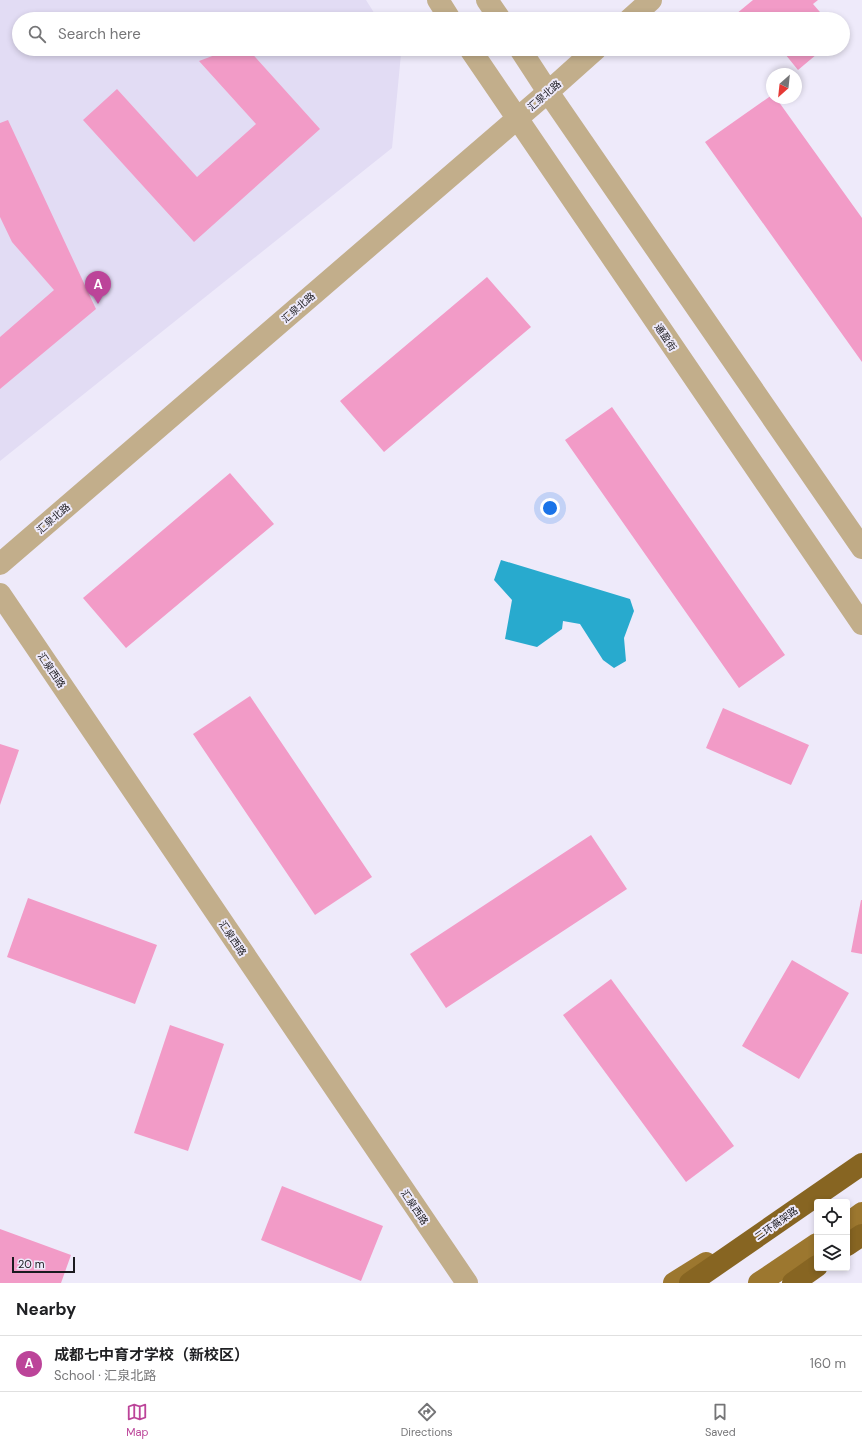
<!DOCTYPE html>
<meta charset="utf-8">
<style>
body{margin:0;font-family:"DM Sans","Noto Sans SC",sans-serif;background:#f2f2f2;color:#202124}
.controls{position:absolute;right:12px;bottom:12px;display:grid;overflow:hidden;border-radius:4px;box-shadow:0 2px 6px #0003}
.controls button{width:36px;height:36px;display:grid;place-items:center;padding:0;border:0;border-bottom:1px solid #e0e0e0;background:#fff;color:#202124;font:20px sans-serif}
.compass{position:absolute;left:766px;top:68px;width:36px;height:36px;border-radius:50%;background:#fff;box-shadow:0 2px 6px #0003;rotate:207deg}
.scale{position:absolute;left:12px;bottom:10px;width:63px;box-sizing:border-box;padding-left:4px;border:2px solid #1b1a1f;border-top:0;font-size:11px;line-height:14px;white-space:nowrap;color:#1b1a1f;-webkit-text-stroke:3px #eeeafa;paint-order:stroke}
.you{position:absolute;left:550px;top:508px;width:14px;height:14px;margin:-10px;border:3px solid #fff;border-radius:50%;background:#1a73e8;box-shadow:0 0 0 6px #1a73e833}
.badge{display:grid;place-items:center;width:26px;height:26px;border-radius:50%;background:#bc4499;color:#fff;font-size:13px;font-weight:700}
.pin{position:absolute;translate:-50% -33px;filter:drop-shadow(0 1px 2px #0008)}
.pin::after{content:'';position:absolute;top:21px;width:14px;height:12px;background:inherit;clip-path:polygon(0 0,100% 0,50% 100%)}
.list{margin:0;padding:0;list-style:none}
h2{display:flex;justify-content:space-between;align-items:center;height:52px;margin:0;padding:0 16px;font-size:17px}
h2 small{font-size:13px;font-weight:400;color:#757577}
.list li{display:grid;grid-template-columns:26px 1fr auto;gap:12px;align-items:center;box-sizing:border-box;height:56px;padding:0 16px;border-top:1px solid #e0e0e0}
.list b{display:block;font-size:15px;white-space:nowrap}
.list p{margin:0;font-size:13px;white-space:nowrap;color:#757577}
.list em{font-size:13px;font-style:normal;color:#757577}
.icon{flex:none;width:22px;height:22px;fill:none;stroke:currentColor;stroke-width:2;stroke-linecap:round;stroke-linejoin:round}
.map{position:relative;flex:none;width:862px;height:1283px;overflow:hidden}
.search{position:absolute;background:#fff;box-shadow:0 2px 6px #0003;left:12px;right:12px;top:12px;height:44px;display:flex;align-items:center;gap:10px;box-sizing:border-box;padding:0 14px;border-radius:22px;color:#757577;font-size:15px}
.sheet{height:108px;background:#fff}
nav{display:flex;justify-content:space-around;align-items:center;box-sizing:border-box;height:56px;border-top:1px solid #e0e0e0;background:#fff;font-size:11px;color:#757577}
nav a{display:grid;justify-items:center;gap:2px}
nav .on{color:#bc4499}
.map>svg:first-child{display:block}
</style>
<div class="map">
<svg width="862" height="1283" viewBox="0 0 862 1283">
<rect width="100%" height="100%" fill="#eeeafa"/>
<path fill="#e2dcf4" d="M 0,0 L 366,0 L 378,19 L 19,19 L 19,49 L 397,49 L 401,54 L 392,148 L 0,461 Z"/>
<path fill="#28aace" d="M 501,560 L 630,599 L 634,611 L 624,638 L 626,661 L 614,668 L 603,660 L 580,624 L 563,621 L 562,629 L 537,647 L 505,639 L 512,600 L 494,580 Z"/>
<path fill="#f29bc7" d="M 753,0 L 818,0 L 813,4 L 826,19 L 730,19 Z
M 231,49 L 248,49 L 320,129 L 194,242 L 83,120 L 117,89 L 197,177 L 256,124 L 199,61 Z
M 748,49 L 763,49 L 754,56 Z
M 781,49 L 823,49 L 798,70 Z
M 772,95 L 772,98 L 776,98 L 862,218 L 862,362 L 705,142 Z
M 8,120 L 96,309 L 0,389 L 0,337 L 54,290 L 12,242 L 0,217 L 0,123 Z
M 487,277 L 531,327 L 384,452 L 340,401 Z
M 612,407 L 785,655 L 739,688 L 565,440 Z
M 230,473 L 274,524 L 126,648 L 83,598 Z
M 250,696 L 372,877 L 315,915 L 193,734 Z
M 723,708 L 809,745 L 791,785 L 706,748 Z
M 0,744 L 19,750 L 0,805 Z
M 591,835 L 627,889 L 446,1008 L 410,954 Z
M 28,898 L 157,945 L 135,1004 L 7,957 Z
M 861,900 L 862,900 L 862,954 L 851,952 Z
M 792,960 L 849,993 L 799,1079 L 742,1046 Z
M 611,979 L 734,1146 L 686,1182 L 563,1015 Z
M 170,1025 L 224,1044 L 188,1151 L 134,1133 Z
M 282,1186 L 383,1226 L 361,1281 L 261,1240 Z
M 0,1229 L 71,1255 L 61,1283 L 0,1283 Z"/>
<g fill="none" stroke-linecap="round" stroke-linejoin="round">
<path stroke="#c2ae8b" stroke-width="22" d="M 438,0 L 450,19
M 487,0 L 500,19
M 630,19 L 651,0
M 470,49 L 862,624
M 520,49 L 548,92 L 862,548
M 0,564 L 548,92 L 596,49
M 0,594 L 467,1283"/>
<path stroke="#9c772f" stroke-width="22" d="M 847,1224 L 862,1213
M 674,1283 L 706,1263
M 759,1283 L 817,1244"/>
<path stroke="#876522" stroke-width="22" d="M 847,1245 L 862,1235
M 690,1283 L 862,1164
M 793,1283 L 817,1266"/>
</g>
<g text-anchor="middle" stroke-width="4" stroke-linejoin="round" paint-order="stroke">
<g font-size="10" fill="#1b1a1f" stroke="#eeeafa">
<text transform="translate(544 95) rotate(-41)" y="4">汇泉北路</text>
<text transform="translate(298 307) rotate(-41)" y="4">汇泉北路</text>
<text transform="translate(666 337) rotate(56)" y="4">通盈街</text>
<text transform="translate(53 518) rotate(-41)" y="4">汇泉北路</text>
<text transform="translate(52 670) rotate(56)" y="4">汇泉西路</text>
<text transform="translate(233 938) rotate(56)" y="4">汇泉西路</text>
<text transform="translate(415 1207) rotate(56)" y="4">汇泉西路</text>
<text transform="translate(776 1223) rotate(-35)" y="4">二环高架路</text>
</g>
</g>
</svg>
<div class="controls">
<button><svg class="icon" aria-label="locate" viewBox="0 0 24 24"><circle cx="12" cy="12" r="6"/><path d="M12 2v4M12 18v4M2 12h4M18 12h4"/></svg></button>
<button><svg class="icon" aria-label="layers" viewBox="0 0 24 24"><path d="M12 4l9 5-9 5-9-5zM3 14l9 5 9-5"/></svg></button>
</div>
<svg class="compass" viewBox="-18 -18 36 36"><path d="M0-13l5 13h-10z" fill="#e53935"/><path d="M0 13l5-13h-10z" fill="#757577"/></svg>
<div class="scale">20 m</div>
<div class="you"></div>
<div class="pin badge" style="left:98px;top:304px">A</div>
<div class="search"><svg class="icon" aria-label="search" viewBox="0 0 24 24"><circle cx="10" cy="10" r="6"/><path d="M15 15l6 6"/></svg>Search here</div>
</div>
<section class="sheet">
<h2>Nearby<small></small></h2>
<ul class="list">
<li><span class="badge">A</span><div><b>成都七中育才学校（新校区）</b><p>School · 汇泉北路</p></div><em>160 m</em></li>
</ul>
</section>
<nav>
<a class="on"><svg class="icon" aria-label="map" viewBox="0 0 24 24"><path d="M3 6l6-2 6 2 6-2v14l-6 2-6-2-6 2zM9 4v14M15 6v14"/></svg>Map</a>
<a><svg class="icon" aria-label="directions" viewBox="0 0 24 24"><path d="M12 3l9 9-9 9-9-9zM9 14v-3h6M13 9l2 2-2 2"/></svg>Directions</a>
<a><svg class="icon" aria-label="saved" viewBox="0 0 24 24"><path d="M7 4h10v16l-5-4-5 4z"/></svg>Saved</a>
</nav>
